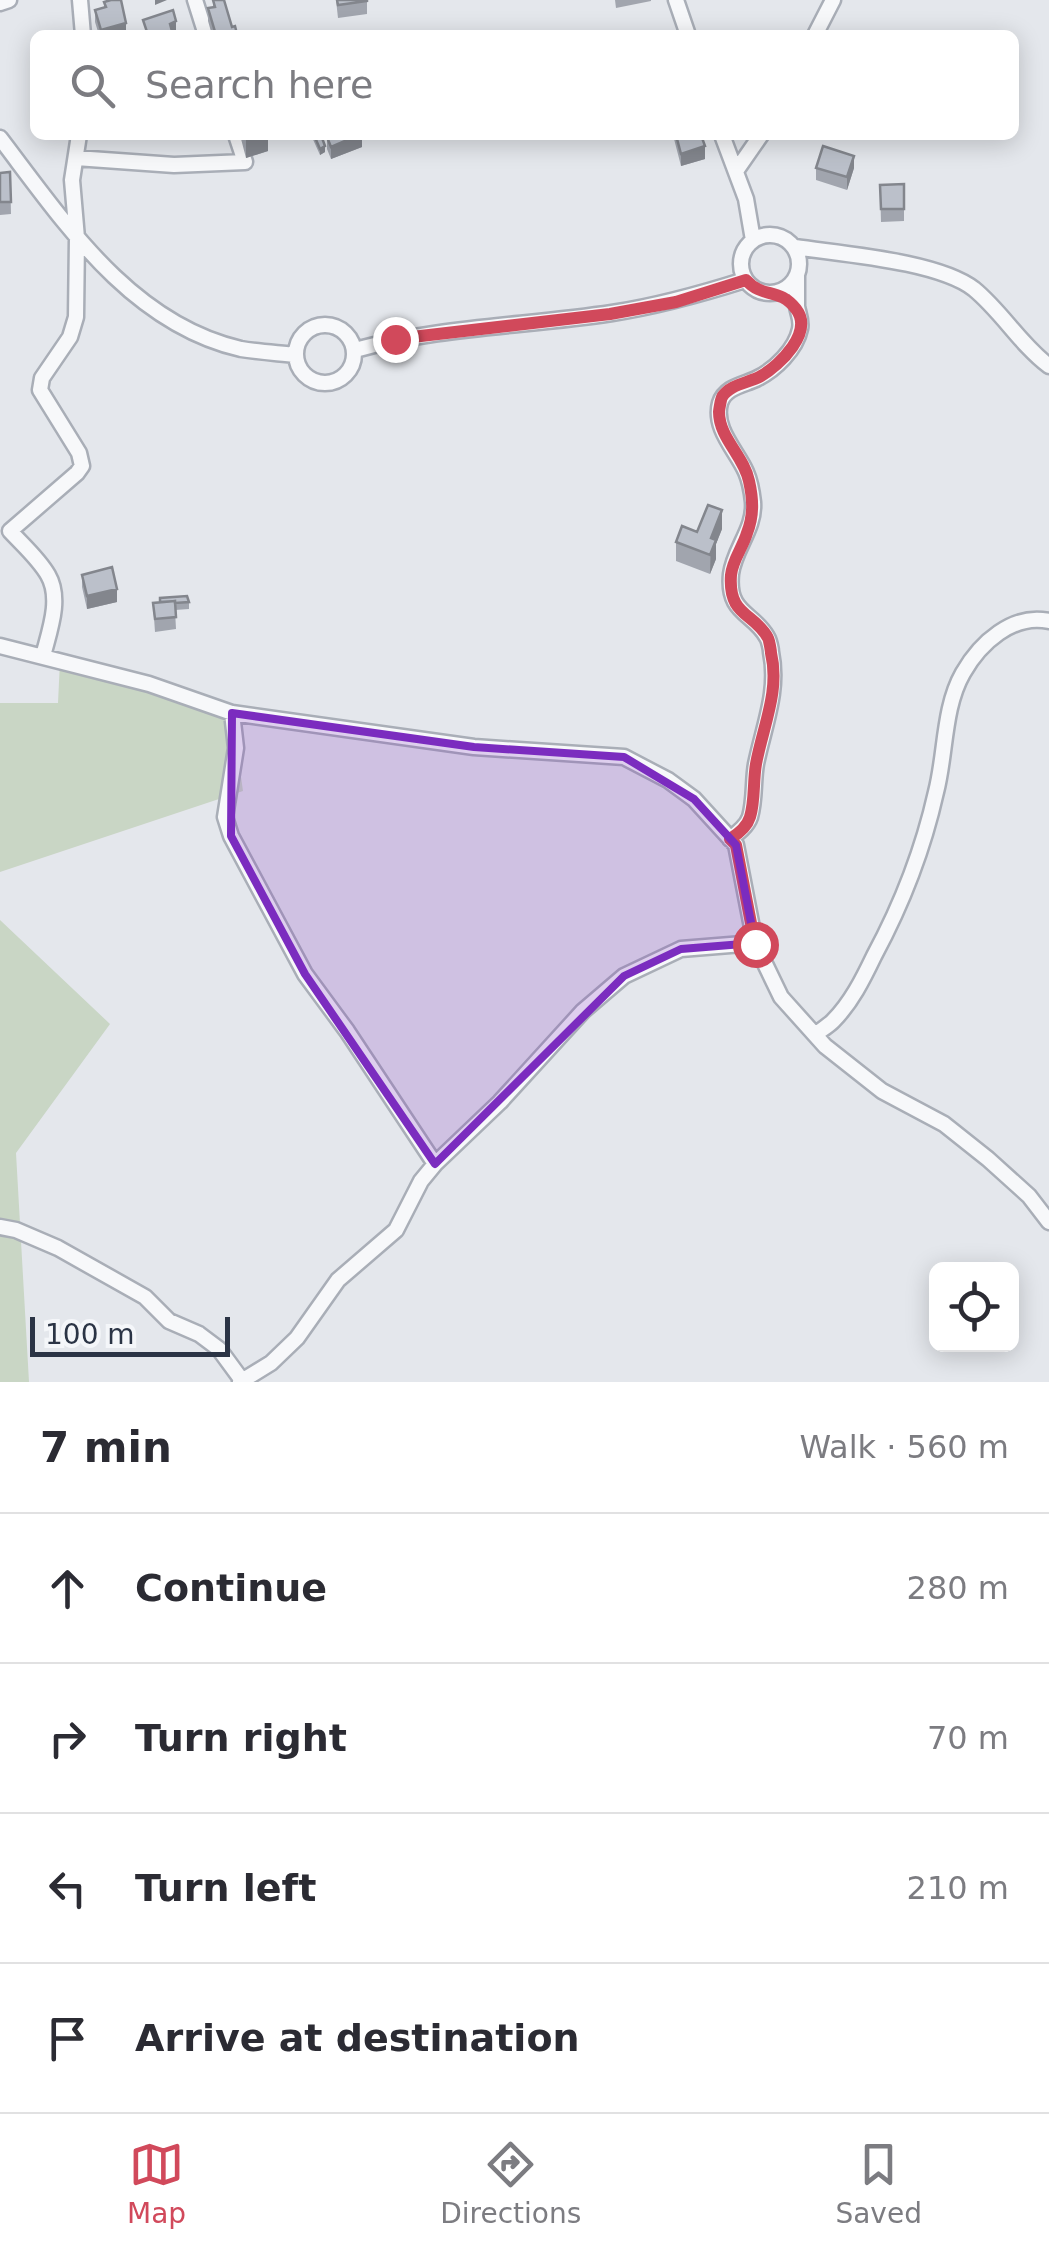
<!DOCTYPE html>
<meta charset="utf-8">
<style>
body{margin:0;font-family:"DejaVu Sans",sans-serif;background:#f7f7f7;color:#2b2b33}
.controls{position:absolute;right:30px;bottom:30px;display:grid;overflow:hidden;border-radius:15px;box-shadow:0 5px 25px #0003}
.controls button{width:90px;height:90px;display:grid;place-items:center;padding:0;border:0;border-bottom:2px solid #e1e1e2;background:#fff;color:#2b2b33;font:50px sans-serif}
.scale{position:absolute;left:30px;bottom:25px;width:200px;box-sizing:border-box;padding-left:10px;border:5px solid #2b3445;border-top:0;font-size:28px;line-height:35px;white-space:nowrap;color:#2b3445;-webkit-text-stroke:8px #f4f6f9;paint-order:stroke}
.stop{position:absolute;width:30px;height:30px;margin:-22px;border:8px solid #d1495b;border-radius:50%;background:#fff}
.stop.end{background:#d1495b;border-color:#fff;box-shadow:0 2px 10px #0008}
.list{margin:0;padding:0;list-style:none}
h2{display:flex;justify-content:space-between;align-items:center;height:130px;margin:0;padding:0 40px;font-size:42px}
h2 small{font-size:32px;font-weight:400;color:#7c7c81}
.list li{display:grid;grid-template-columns:65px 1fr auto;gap:30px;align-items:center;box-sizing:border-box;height:150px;padding:0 40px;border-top:2px solid #e1e1e2}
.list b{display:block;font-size:38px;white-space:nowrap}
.list em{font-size:32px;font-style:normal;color:#7c7c81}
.icon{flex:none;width:55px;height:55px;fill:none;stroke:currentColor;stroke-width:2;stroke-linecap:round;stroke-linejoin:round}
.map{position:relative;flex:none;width:1049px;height:1382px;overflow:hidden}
.search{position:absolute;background:#fff;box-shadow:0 5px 25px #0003;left:30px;right:30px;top:30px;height:110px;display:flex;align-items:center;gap:25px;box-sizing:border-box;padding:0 35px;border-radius:15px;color:#7c7c81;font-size:38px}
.sheet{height:730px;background:#fff}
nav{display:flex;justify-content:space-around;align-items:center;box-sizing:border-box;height:140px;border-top:2px solid #e1e1e2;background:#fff;font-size:28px;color:#7c7c81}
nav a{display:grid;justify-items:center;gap:5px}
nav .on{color:#d1495b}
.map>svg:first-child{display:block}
</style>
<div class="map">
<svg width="1049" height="1382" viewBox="0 0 1049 1382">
<rect width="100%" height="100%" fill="#e4e7ec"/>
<path fill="#c9d6c5" d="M 60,661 L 232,713 L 243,791 L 0,872 L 0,703 L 58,703 Z
M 0,920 L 110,1024 L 16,1153 L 29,1382 L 0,1382 Z"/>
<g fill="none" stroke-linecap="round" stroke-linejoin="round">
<defs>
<path id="minor" d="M 80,0 L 83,35
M 195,0 L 206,35
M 676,0 L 688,35
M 0,3 L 9,0
M 815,35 L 833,0
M 722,135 L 746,199 L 753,240
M 0,138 C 64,222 131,324 241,349 C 259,352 278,353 296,355
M 76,158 L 174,165 L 245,162 L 236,135
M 736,171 L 761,135
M741 264a29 29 0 1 1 58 0a29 29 0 1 1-58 0Z
M 795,247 C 841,254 938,261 974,289 C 1002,312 1020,344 1049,366
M296 354a29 29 0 1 1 58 0a29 29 0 1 1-58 0Z
M 355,350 C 438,327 526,326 612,313 C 658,306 701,294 745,280
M 0,646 L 149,684 L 232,713 L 474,747 L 624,757 L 668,780 L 694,799 L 736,845 L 755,943 L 781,997 L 825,1046 L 882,1091 L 944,1124 L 988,1159 L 1029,1196 L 1049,1222
M 43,656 C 49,632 62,599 48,575 C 39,559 23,545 10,531 L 77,473 L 82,466 L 79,453 L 40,390 L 42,378 L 70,337 L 76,317 L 77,238 L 72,180 L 79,135
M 232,713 L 236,748 L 225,817 L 231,836 L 305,974 L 347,1031 L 435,1164
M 730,839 C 738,833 747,826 750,817 C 755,800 753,780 756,764 C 764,725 779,691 771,652 C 771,649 769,640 767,637 C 753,612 727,614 731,574 C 734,549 755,529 753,502 C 752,493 750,481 746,472 C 737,451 713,429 720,403 C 725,387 743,385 756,379 C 775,370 796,349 800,329 C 802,320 798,314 797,306 C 797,296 797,286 797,276
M 815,1035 C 821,1030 828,1026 833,1021 C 851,1003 863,979 874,956 C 902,904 923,850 936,792 C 946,754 943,708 963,673 C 980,643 1013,613 1049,621
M 0,1227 L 16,1230 L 58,1248 L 145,1297 L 169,1321 L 199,1334 L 219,1349 L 241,1379
M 240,1382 L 271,1363 L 297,1338 L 338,1280 L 396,1230 L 421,1181 L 435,1164 L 500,1102 L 583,1011 L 624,976 L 681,949 L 755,943"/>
</defs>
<use href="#minor" stroke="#a9aeb7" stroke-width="19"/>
<use href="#minor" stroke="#f7f8fa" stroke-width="14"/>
</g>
<path fill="#a1a5ae" d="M 213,0 L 232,27 L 237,35 L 212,35 L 208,21 L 208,8 L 213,7 Z
M 336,0 L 367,0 L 367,14 L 338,18 Z
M 615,0 L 651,0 L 651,1 L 616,8 Z
M 104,2 L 126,35 L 99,35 L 95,22 L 95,10 L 104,7 Z
M 240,135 L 268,135 L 268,151 L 246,158 Z
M 311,135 L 321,135 L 325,152 L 320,155 Z
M 362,135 L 362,147 L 331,159 L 327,149 L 327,137 Z
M 673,135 L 701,135 L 705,159 L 681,166 Z
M 816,168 L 854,168 L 847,190 L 816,180 Z
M 10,172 L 11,214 L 0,215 L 0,173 Z
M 904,184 L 904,221 L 881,222 L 880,185 Z
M 722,529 L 716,544 L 716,559 L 710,574 L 676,561 L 676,542 L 697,532 Z
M 82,575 L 117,602 L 87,609 L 82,587 Z
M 189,602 L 189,609 L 175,610 L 176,629 L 155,632 L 153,603 Z"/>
<path fill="#83868d" d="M 155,0 L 167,0 L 155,5 Z
M 176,21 L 176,35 L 170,35 L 170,24 Z
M 126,23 L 126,35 L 101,35 L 101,30 Z
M 259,135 L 268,135 L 268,151 L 246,158 L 246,139 Z
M 359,135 L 362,135 L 362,147 L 331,159 L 331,147 Z
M 325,146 L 325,152 L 320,155 L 320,149 Z
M 705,146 L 705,159 L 681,166 L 681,154 Z
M 854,156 L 854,168 L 847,190 L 847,177 Z
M 722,510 L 722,529 L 716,544 L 716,559 L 710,574 L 711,538 Z
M 117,589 L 117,602 L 87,609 L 87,596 Z"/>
<path fill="#bbc0ca" stroke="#83868d" stroke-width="2.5" d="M 111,0 L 121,0 L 126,23 L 101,30 L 95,10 L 106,7 L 104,2 Z
M 213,0 L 224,0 L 232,27 L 235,26 L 237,34 L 216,35 L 208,8 L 215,7 Z
M 337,0 L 367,0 L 367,1 L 338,5 Z
M 173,10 L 176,21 L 170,24 L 173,35 L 148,35 L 143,20 Z
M 314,135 L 321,135 L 325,146 L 320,149 Z
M 331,135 L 359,135 L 331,147 L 327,137 Z
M 676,135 L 701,135 L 705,146 L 681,154 Z
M 823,146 L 854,156 L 847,177 L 816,168 Z
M 10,172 L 11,202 L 0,202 L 0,173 Z
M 904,184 L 904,209 L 881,209 L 880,185 Z
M 708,505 L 722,510 L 711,538 L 716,540 L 710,555 L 676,542 L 682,526 L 697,532 Z
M 112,567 L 117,589 L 87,596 L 82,575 Z
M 187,596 L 189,602 L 175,603 L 175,601 L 160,602 L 160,598 Z
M 175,601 L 176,617 L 155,619 L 153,603 Z"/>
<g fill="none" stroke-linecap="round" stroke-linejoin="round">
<path stroke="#d1495b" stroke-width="12" d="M 395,339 L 610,314 L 676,302 L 746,280 C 763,299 779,287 796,309 C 814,332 780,365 761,376 C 749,383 730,384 722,397 C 721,398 719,411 719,412 C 719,438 744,456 749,481 C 753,499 754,515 747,533 C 743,547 732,561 731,575 C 728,617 754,612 768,638 C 769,639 771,651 771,653 C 780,691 763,726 756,764 C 753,781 755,801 750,817 C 747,827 738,834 730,839 L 736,845 L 755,944"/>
</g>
<path fill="#7b2cbf" fill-opacity="0.2" stroke="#7b2cbf" stroke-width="8" stroke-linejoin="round" d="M 232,713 L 474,747 L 624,757 L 694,799 L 736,845 L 755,943 L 681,949 L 624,976 L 435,1164 L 305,974 L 231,836 Z"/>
</svg>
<div class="controls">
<button><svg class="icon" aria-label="locate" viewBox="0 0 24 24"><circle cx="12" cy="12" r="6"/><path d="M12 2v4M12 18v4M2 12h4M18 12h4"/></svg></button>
</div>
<div class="scale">100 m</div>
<div class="stop" style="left:755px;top:944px"></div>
<div class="stop end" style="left:395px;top:339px"></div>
<div class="search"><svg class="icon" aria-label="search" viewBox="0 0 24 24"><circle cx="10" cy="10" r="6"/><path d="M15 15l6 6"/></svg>Search here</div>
</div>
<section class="sheet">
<h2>7 min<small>Walk · 560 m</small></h2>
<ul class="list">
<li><svg class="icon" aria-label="ahead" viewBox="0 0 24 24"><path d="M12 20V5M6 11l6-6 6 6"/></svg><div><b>Continue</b></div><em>280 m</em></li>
<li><svg class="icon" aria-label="right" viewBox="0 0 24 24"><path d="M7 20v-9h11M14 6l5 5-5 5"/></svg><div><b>Turn right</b></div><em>70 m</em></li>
<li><svg class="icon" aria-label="left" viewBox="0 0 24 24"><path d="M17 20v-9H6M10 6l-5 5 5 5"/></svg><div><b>Turn left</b></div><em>210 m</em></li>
<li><svg class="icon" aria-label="arrive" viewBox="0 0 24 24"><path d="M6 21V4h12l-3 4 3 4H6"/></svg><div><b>Arrive at destination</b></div></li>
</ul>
</section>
<nav>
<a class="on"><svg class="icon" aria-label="map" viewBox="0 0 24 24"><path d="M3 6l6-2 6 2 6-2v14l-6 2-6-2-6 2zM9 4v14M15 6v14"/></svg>Map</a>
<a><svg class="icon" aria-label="directions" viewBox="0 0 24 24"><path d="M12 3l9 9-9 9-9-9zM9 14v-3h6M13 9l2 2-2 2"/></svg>Directions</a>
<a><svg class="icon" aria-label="saved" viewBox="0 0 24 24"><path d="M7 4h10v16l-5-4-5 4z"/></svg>Saved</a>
</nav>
